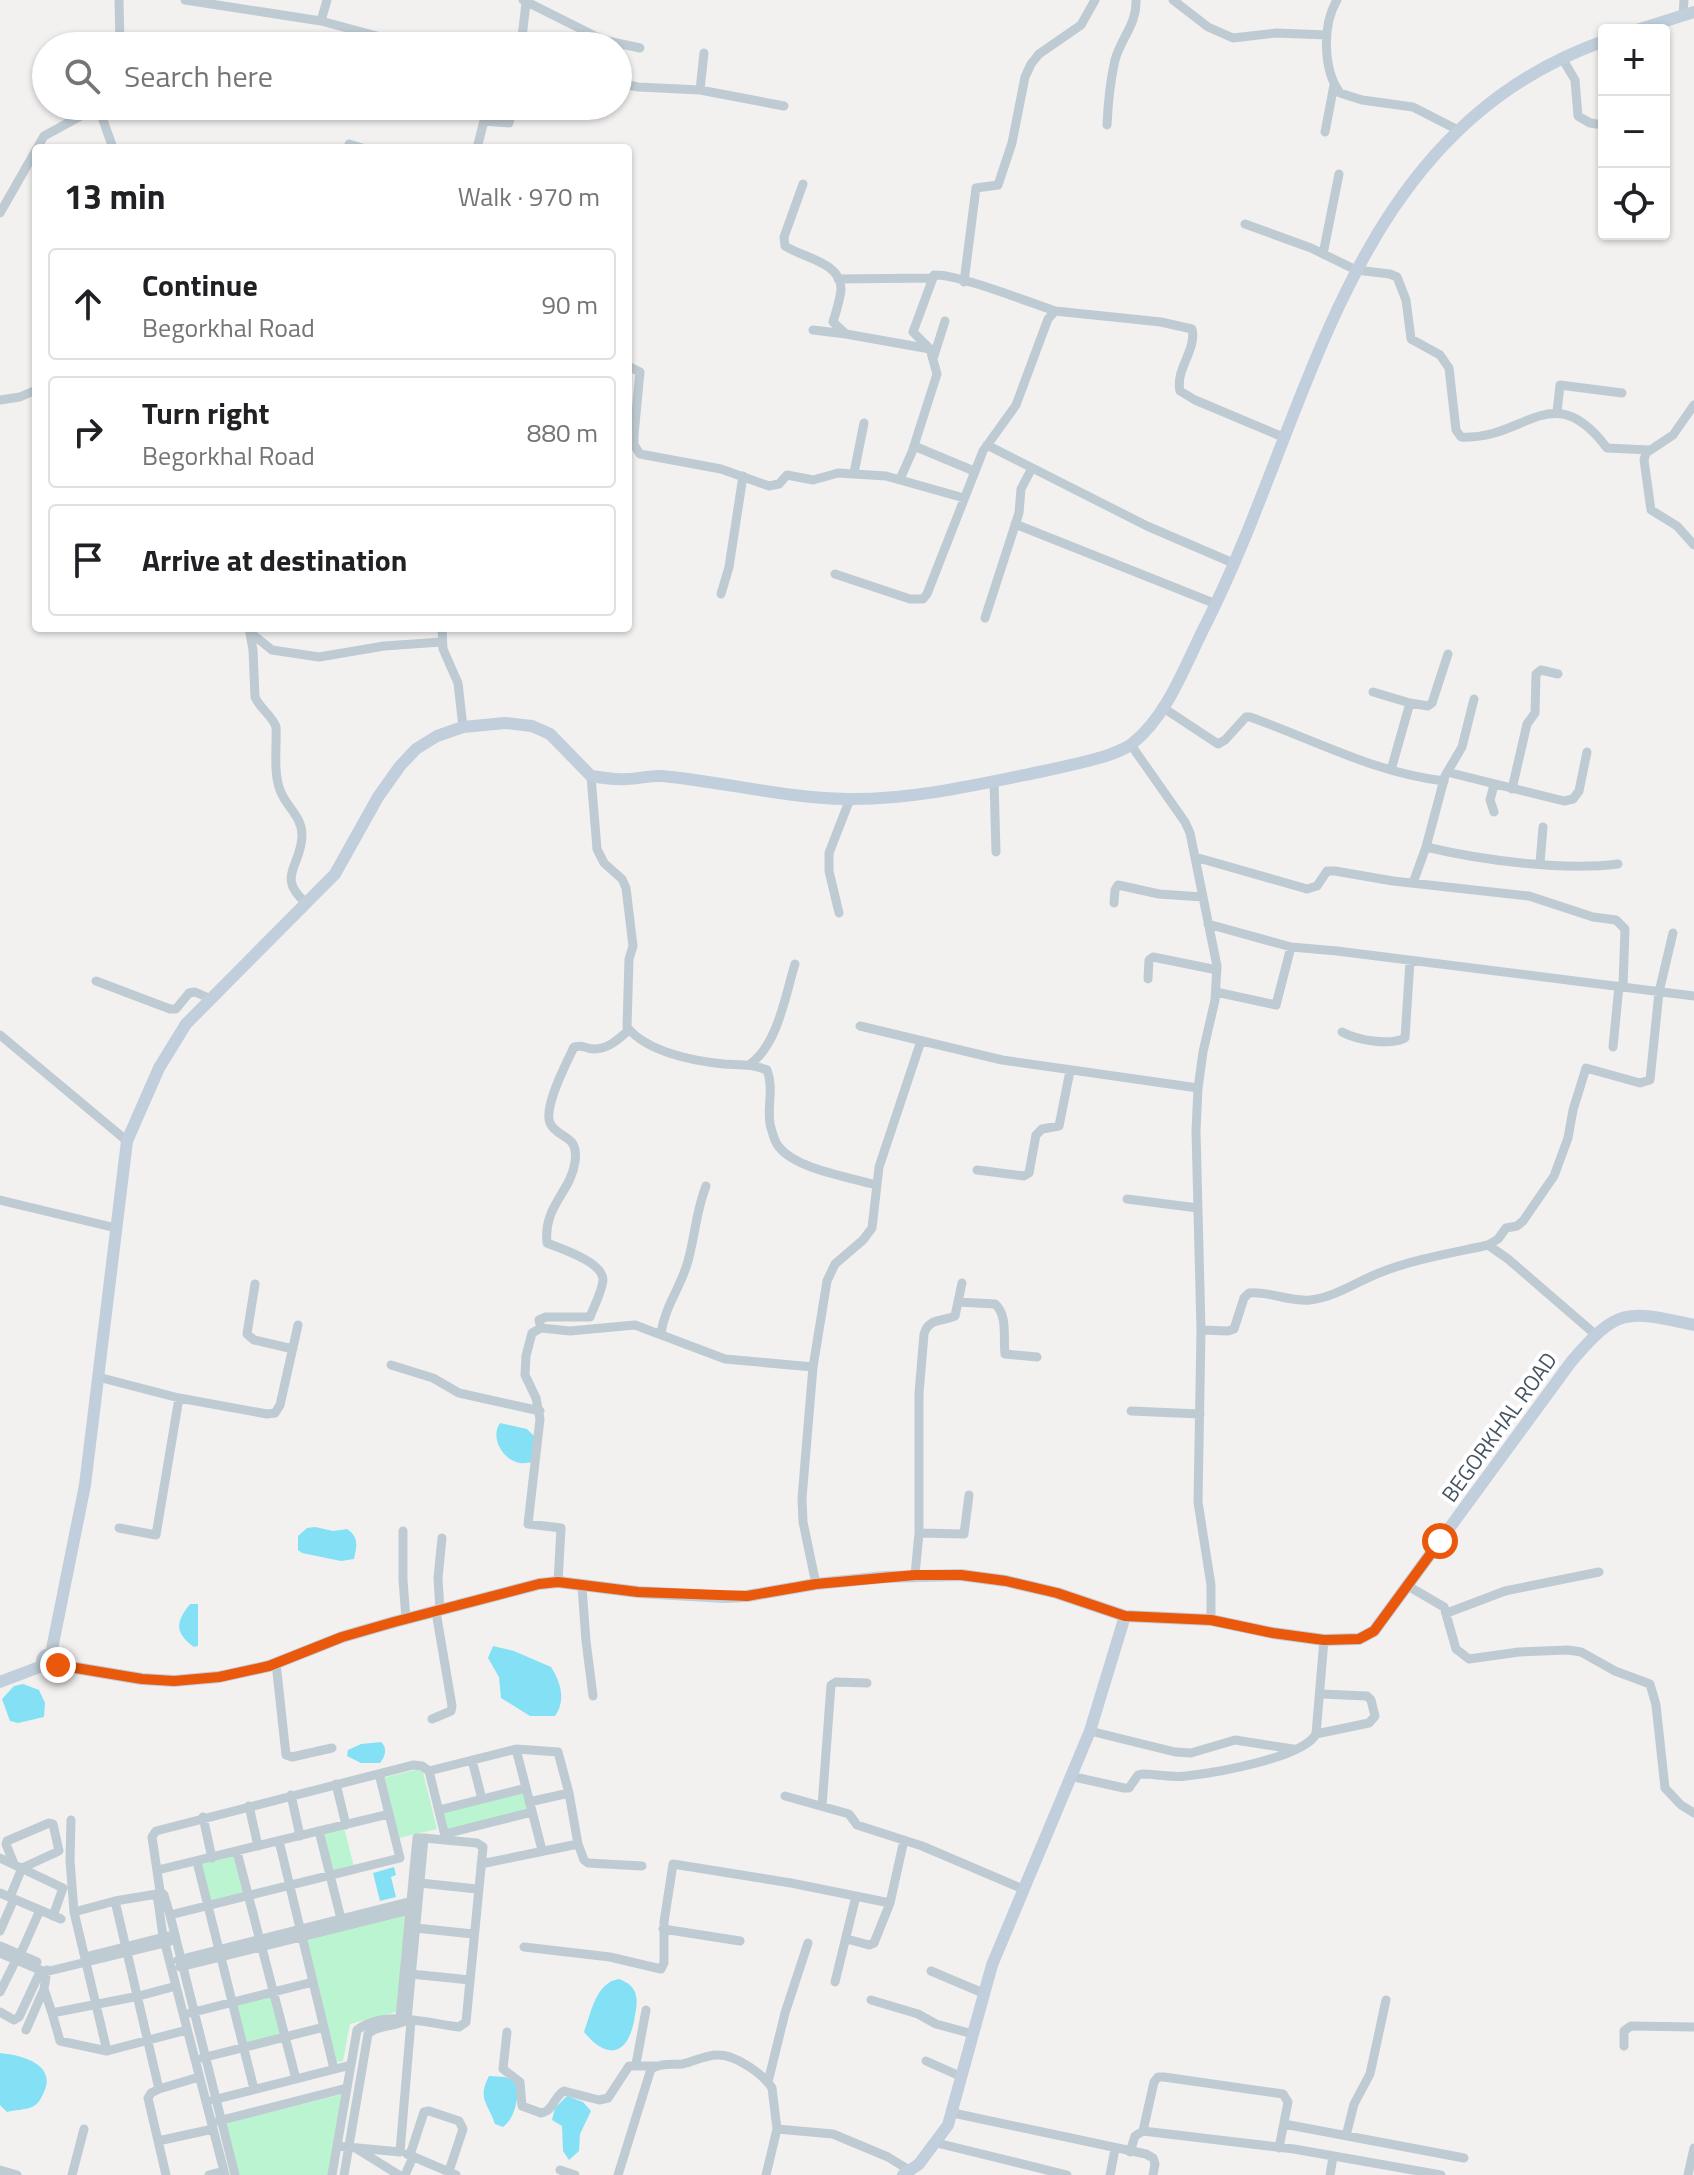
<!DOCTYPE html>
<meta charset="utf-8">
<style>
body{margin:0;font-family:"Titillium Web",sans-serif;background:#f2f2f2;color:#202124}
.controls{position:absolute;right:24px;top:24px;display:grid;overflow:hidden;border-radius:8px;box-shadow:0 2px 6px #0004}
.controls button{width:72px;height:72px;display:grid;place-items:center;padding:0;border:0;border-bottom:2px solid #e0e0e0;background:#fff;color:#202124;font:40px sans-serif}
.stop{position:absolute;width:24px;height:24px;margin:-18px;border:6px solid #ea580c;border-radius:50%;background:#fff}
.stop.end{background:#ea580c;border-color:#fff;box-shadow:0 2px 8px #0008}
.list{margin:0;padding:0;list-style:none}
h2{display:flex;justify-content:space-between;align-items:center;height:104px;margin:0;padding:0 32px;font-size:34px}
h2 small{font-size:26px;font-weight:400;color:#757577}
.list li{display:grid;grid-template-columns:52px 1fr auto;gap:24px;align-items:center;box-sizing:border-box;height:112px;margin:0 16px 16px;padding:0 16px;border:2px solid #e0e0e0;border-radius:8px}
.list b{display:block;font-size:30px;white-space:nowrap}
.list p{margin:0;font-size:26px;white-space:nowrap;color:#757577}
.list em{font-size:26px;font-style:normal;color:#757577}
.icon{flex:none;width:44px;height:44px;fill:none;stroke:currentColor;stroke-width:2;stroke-linecap:round;stroke-linejoin:round}
.map{position:relative;flex:none;width:1694px;height:2175px;overflow:hidden}
.search{position:absolute;background:#fff;box-shadow:0 2px 6px #0004;left:32px;top:32px;width:600px;height:88px;display:flex;align-items:center;gap:20px;box-sizing:border-box;padding:0 28px;border-radius:44px;color:#757577;font-size:30px}
.panel{position:absolute;background:#fff;box-shadow:0 2px 6px #0004;left:32px;top:144px;width:600px;height:488px;border-radius:8px}
.map>svg:first-child{display:block}
</style>
<div class="map">
<svg width="1694" height="2175" viewBox="0 0 1694 2175">
<rect width="100%" height="100%" fill="#f3f0f0"/>
<path fill="#bbf4d0" d="M 422,1768 L 437,1829 L 399,1838 L 383,1778 Z
M 524,1790 L 530,1810 L 446,1831 L 441,1811 Z
M 344,1827 L 354,1867 L 331,1873 L 321,1833 Z
M 236,1854 L 246,1894 L 209,1904 L 199,1863 Z
M 407,1914 L 396,2012 L 350,2024 L 343,2061 L 337,2062 L 306,1939 Z
M 272,1995 L 282,2036 L 246,2045 L 235,2004 Z
M 343,2094 L 328,2175 L 238,2175 L 226,2123 Z"/>
<path fill="#84e0f5" d="M 500,1423 L 527,1429 L 534,1436 L 533,1462 C 529,1462 524,1464 520,1463 C 502,1460 490,1437 500,1423 Z
M 315,1527 L 333,1531 L 347,1529 C 359,1537 357,1545 354,1559 L 341,1561 L 302,1553 L 298,1550 L 298,1536 L 307,1528 Z
M 190,1604 L 198,1604 L 198,1646 L 194,1647 C 175,1633 175,1623 190,1604 Z
M 493,1646 L 514,1651 L 551,1667 C 561,1682 566,1701 555,1716 L 530,1716 L 501,1698 L 499,1677 L 488,1658 Z
M 23,1684 L 39,1690 L 45,1703 L 44,1717 L 18,1723 L 10,1721 L 2,1699 L 14,1686 Z
M 381,1742 C 388,1748 385,1757 380,1763 L 361,1763 L 347,1756 L 348,1750 L 361,1744 Z
M 394,1867 L 396,1875 L 391,1877 L 396,1897 L 380,1901 L 373,1873 Z
M 619,1979 C 627,1982 635,1987 636,1996 C 638,2003 635,2014 634,2021 C 627,2057 606,2059 584,2032 C 591,2013 596,1982 619,1979 Z
M 0,2053 C 21,2055 57,2064 44,2092 C 41,2098 39,2104 32,2107 C 25,2110 14,2110 7,2112 L 0,2105 Z
M 489,2076 L 505,2077 L 517,2083 C 519,2098 515,2118 503,2127 L 495,2124 C 488,2103 477,2099 489,2076 Z
M 567,2096 L 583,2102 L 591,2111 L 580,2134 L 579,2151 L 569,2160 L 563,2151 L 562,2126 L 552,2120 L 555,2108 Z"/>
<g fill="none" stroke-linecap="round" stroke-linejoin="round">
<path stroke="#bfcbd3" stroke-width="9" d="M 119,0 L 120,46
M 185,0 L 321,21 L 414,46
M 523,0 L 603,40 L 640,48
M 1173,0 L 1208,27 L 1233,38 L 1276,33 L 1327,35
M 1337,0 C 1322,25 1323,70 1340,93 L 1362,100 L 1413,107 L 1456,129
M 1683,15 L 1684,0
M 321,21 L 327,0
M 521,46 L 526,3
M 1562,58 L 1575,80 L 1578,116 L 1590,123 L 1604,125
M 618,83 L 638,87 L 700,90 L 784,106
M 700,90 L 704,53
M 98,106 L 113,148
M 1107,125 C 1108,103 1110,82 1115,60 C 1121,38 1137,24 1136,0
M 1325,132 L 1334,85
M 348,148 L 349,144 L 362,148
M 477,148 L 484,121 L 509,123 L 513,106
M 803,184 L 784,237 L 785,246 C 803,258 842,262 841,290 C 840,300 836,312 833,322 L 846,334 L 930,349
M 0,213 L 44,136 L 99,106
M 1245,224 L 1311,248 L 1356,270 L 1390,274 L 1397,277 L 1406,300 L 1411,339 L 1440,355 L 1449,368 L 1456,430 L 1461,437 C 1525,441 1552,375 1607,448 L 1649,450
M 1323,254 L 1339,174
M 838,279 L 932,278
M 964,282 L 976,188 L 998,185 L 1012,143 L 1025,77 L 1031,64 L 1039,54 L 1081,25 L 1095,0
M 813,330 L 846,334
M 933,359 L 945,321
M 628,366 L 640,372 L 634,435 L 634,445 L 640,454 L 721,469 L 769,486 L 779,484 L 787,475 L 813,480 L 838,473 L 886,476 L 964,498
M 0,400 L 20,397 L 36,390
M 1694,405 L 1673,435 L 1646,453 L 1644,460 L 1651,510 L 1677,526 L 1694,545
M 1557,412 L 1560,385 L 1622,393
M 987,445 L 1147,526 L 1233,563
M 914,446 L 974,471
M 854,473 L 864,423
M 900,479 L 912,452 L 937,374 L 930,349 L 913,332 L 934,275 C 955,273 1031,303 1055,311
M 1015,524 L 1216,604
M 835,574 L 910,599 L 923,599 L 927,594 L 983,451 L 1016,405 L 1048,319 L 1055,311 L 1161,322 L 1192,329 C 1197,350 1175,369 1180,391 L 1195,400 L 1283,437
M 721,594 L 729,567 L 743,476
M 985,618 L 1019,513 L 1021,489 L 1032,468
M 249,628 L 253,650 L 255,697 C 260,709 272,715 276,727 C 277,746 273,772 280,790 C 286,807 302,816 302,835 C 302,866 275,876 306,903
M 442,628 L 443,649 L 458,683 L 463,727
M 251,633 L 272,650 L 319,657 L 384,646 L 441,642
M 1373,692 L 1410,703
M 1162,707 L 1218,744 L 1225,740 L 1246,717 L 1250,717 C 1315,740 1375,773 1444,781
M 1131,745 L 1185,822 L 1190,833 L 1217,966 L 1215,1000 L 1203,1052 L 1198,1088 L 1196,1131 L 1201,1330 L 1198,1502 L 1211,1585 L 1211,1620
M 1391,770 L 1410,703 L 1428,706 L 1432,703 L 1448,654
M 1447,772 L 1564,801 L 1573,799 L 1579,791 L 1587,752
M 591,776 L 597,849 L 604,863 L 622,879 L 626,888 L 633,946 L 629,959 L 627,1027 C 647,1052 693,1061 724,1064 C 739,1065 753,1064 767,1070 C 774,1089 767,1105 770,1124 C 772,1131 774,1142 779,1147 C 796,1169 849,1177 876,1185
M 994,781 L 996,852
M 1494,785 L 1490,800 L 1494,812
M 1512,789 L 1527,724 L 1535,713 L 1536,674 L 1541,670 L 1558,674
M 1426,847 C 1481,860 1562,871 1618,864
M 1195,857 L 1307,889 L 1317,886 L 1327,871 L 1335,871 L 1393,881 L 1529,896 L 1593,917 L 1616,920 L 1625,929 L 1623,986
M 1540,863 L 1543,827
M 1413,883 L 1426,847 L 1445,776 L 1462,747 L 1474,699
M 1114,903 L 1115,890 L 1118,885 L 1159,894 L 1203,897
M 839,913 L 829,871 L 829,853 L 850,799
M 1208,924 L 1291,947 L 1337,951 L 1694,996
M 1148,979 L 1149,960 L 1153,957 L 1217,970
M 96,981 L 170,1009 L 176,1009 L 189,993 L 195,992 L 211,999
M 1216,992 L 1276,1005 L 1291,947
M 860,1026 L 1002,1060 L 1198,1088
M 1342,1032 C 1357,1040 1389,1046 1405,1038 L 1410,961
M 0,1035 L 127,1141
M 1613,1047 L 1619,986
M 749,1065 C 778,1045 785,996 795,964
M 977,1170 L 1024,1176 L 1029,1173 L 1036,1135 L 1042,1129 L 1059,1126 L 1070,1071
M 1127,1199 L 1198,1208
M 0,1200 L 116,1228
M 1488,1245 L 1508,1259 L 1596,1335
M 255,1284 L 247,1334 L 254,1340 L 293,1349
M 958,1302 L 995,1304 C 1008,1315 1003,1338 1005,1354 L 1037,1357
M 541,1328 L 539,1320 L 546,1317 L 590,1317 C 594,1306 602,1292 603,1280 C 603,1262 562,1249 547,1243 C 543,1206 571,1192 575,1162 C 579,1133 558,1140 550,1123 C 543,1107 567,1062 574,1047 C 584,1044 585,1049 594,1049 C 608,1049 619,1039 629,1030
M 1201,1330 L 1228,1331 L 1234,1329 L 1244,1298 L 1249,1293 C 1270,1291 1289,1302 1310,1300 C 1336,1297 1356,1282 1379,1273 C 1414,1259 1452,1253 1488,1245 L 1498,1239 L 1506,1228 L 1517,1226 L 1523,1221 L 1554,1176 L 1568,1138 L 1573,1110 L 1586,1068 L 1640,1083 L 1650,1080 L 1659,992 L 1673,933
M 661,1333 C 665,1306 681,1287 688,1261 C 695,1236 696,1211 706,1186
M 391,1365 L 433,1378 L 459,1393 L 540,1411
M 98,1377 L 179,1398 L 267,1414 L 275,1413 L 280,1405 L 298,1325
M 1131,1411 L 1200,1414
M 119,1528 L 156,1535 L 179,1398
M 403,1531 L 403,1580 L 406,1619
M 919,1533 L 919,1393 L 924,1334 C 929,1317 943,1322 955,1316 L 962,1283
M 915,1575 L 919,1533 L 964,1534 L 969,1495
M 558,1582 L 561,1528 L 528,1524 L 540,1419 L 536,1398 L 525,1375 L 526,1356 L 532,1333 L 541,1328 L 570,1331 L 635,1325 L 725,1359 L 813,1367
M 816,1584 L 803,1522 L 802,1498 L 813,1367 L 827,1281 L 835,1264 L 863,1240 L 872,1228 L 879,1167 L 921,1041
M 1408,1586 L 1444,1607 L 1456,1649 L 1469,1659 L 1519,1652 L 1568,1650 L 1581,1652 L 1615,1671 L 1650,1684 L 1656,1705 L 1665,1788 L 1681,1805 L 1694,1813
M 582,1587 L 586,1641 L 593,1696
M 440,1611 L 438,1578 L 442,1538
M 1447,1613 L 1505,1591 L 1599,1572
M 276,1663 L 286,1755 L 292,1757 L 332,1748
M 432,1719 L 451,1711 L 452,1706 L 436,1612
M 1090,1731 L 1175,1752 L 1191,1753 L 1235,1740 L 1293,1749
M 1316,1734 L 1369,1723 L 1375,1716 L 1371,1700 L 1367,1696 L 1321,1694
M 516,1749 L 542,1850
M 472,1760 L 482,1799
M 1070,1776 L 1124,1788 L 1129,1788 L 1138,1775 L 1142,1774 C 1157,1774 1172,1778 1186,1776 C 1214,1773 1303,1758 1316,1734 L 1324,1640
M 336,1784 L 346,1825
M 291,1795 L 300,1836
M 785,1796 L 849,1814 L 857,1825 L 922,1846 L 1023,1889
M 529,1802 L 569,1793
M 249,1806 L 258,1846
M 822,1806 L 831,1685 L 836,1682 L 867,1683
M 439,1810 L 526,1788
M 203,1817 L 212,1858
M 71,1820 L 70,1860 L 74,1912 L 107,2051
M 319,1831 L 341,1919
M 445,1834 L 532,1812
M 446,1840 L 429,1771 L 516,1749 L 558,1752 L 569,1793 L 578,1844 L 481,1864
M 279,1841 L 334,2069
M 578,1844 L 584,1860 L 588,1863 L 642,1866
M 237,1852 L 296,2079
M 0,1858 L 63,1888 L 53,1916
M 197,1862 L 254,2089
M 158,1870 L 389,1814
M 420,1883 L 477,1889
M 160,1891 L 152,1837 L 156,1831 L 413,1765 L 422,1766 L 429,1771
M 0,1893 L 61,1919
M 157,1894 L 115,1901 L 159,2089 L 199,2077
M 10,1897 L 22,1868 L 59,1851 L 53,1824 L 49,1823 L 7,1841 L 6,1844 L 14,1864
M 74,1912 L 115,1901
M 170,1915 L 400,1858 L 379,1774
M 416,1928 L 473,1934
M 663,1929 L 740,1941
M 0,1931 L 14,1899
M 847,1939 L 869,1945 L 874,1943 L 890,1903
M 0,1946 L 37,1962
M 524,1947 L 610,1957 L 661,1969 L 664,1963 L 664,1922 L 673,1864 L 791,1883 L 890,1903 L 904,1840
M 0,1953 L 45,1972 L 169,1942
M 20,1955 L 40,1910
M 85,1957 L 168,1936
M 178,1960 L 416,1900
M 180,1967 L 414,1909
M 47,1970 L 44,1989 L 52,2013 L 139,1996 L 176,1986
M 931,1971 L 983,1993
M 411,1974 L 470,1980
M 835,1982 L 856,1896
M 0,1992 L 16,1960
M 871,2000 L 918,2014 L 936,2024 L 973,2034
M 0,2012 L 14,2020 L 19,2017 L 41,1970
M 52,2013 L 60,2041 L 107,2051 L 187,2030
M 190,2013 L 313,1982
M 400,2017 L 417,1838 L 424,1838 L 407,2020
M 26,2030 L 44,1989
M 507,2032 L 503,2069 L 520,2082 L 522,2106 L 541,2113 C 553,2112 554,2096 564,2091 L 599,2100 L 608,2098 L 629,2066 L 655,2066
M 1624,2046 L 1624,2031 L 1631,2026 L 1694,2027
M 202,2058 L 324,2027
M 926,2061 L 962,2077
M 636,2064 L 646,2010
M 768,2082 L 785,2013 L 808,1943
M 159,2089 L 151,2093 L 148,2098 L 166,2175
M 213,2100 L 351,2065
M 953,2113 L 1146,2154 L 1153,2158 L 1155,2164 L 1153,2175
M 218,2121 L 347,2088
M 1284,2124 L 1464,2158
M 777,2129 L 833,2134 L 888,2157 L 909,2170
M 1143,2131 L 1154,2082 L 1158,2077 L 1164,2077 L 1283,2094 L 1288,2102 L 1279,2148
M 1346,2136 L 1354,2104 L 1370,2074 L 1386,2000
M 158,2141 L 213,2129
M 937,2143 L 1067,2175
M 337,2146 L 400,2152 L 411,2021
M 357,2149 L 399,2175
M 1130,2152 L 1135,2136 L 1143,2131 L 1294,2149 L 1441,2175
M 407,2154 L 456,2175
M 410,2155 L 424,2112 L 429,2111 L 459,2121 L 463,2129 L 449,2171
M 0,2170 L 17,2175
M 560,2170 L 575,2175
M 72,2175 L 84,2129
M 209,2175 L 224,2171
M 225,2175 L 163,1936 L 157,1894 L 160,1891 L 164,1895 L 170,1915 L 235,2175
M 332,2175 L 357,2030 C 385,2009 426,2023 459,2027 L 466,2022 L 483,1847 L 477,1843 L 424,1838
M 344,2175 L 368,2034 C 378,2024 394,2028 407,2020
M 405,2175 L 413,2157
M 618,2175 L 651,2069 C 660,2063 671,2065 682,2064 C 694,2062 706,2054 719,2055 C 736,2055 763,2074 772,2088 L 777,2129 L 766,2175
M 1110,2175 L 1115,2149
M 1330,2175 L 1333,2157
M 1688,2175 L 1694,2148"/>
<path stroke="#c1cedb" stroke-width="12" d="M 1637,30 L 1694,12
M42 1662a8 8 0 1 1 16 0a8 8 0 1 1-16 0Z
M 51,1654 L 85,1485 L 127,1141 L 159,1068 L 186,1024 L 335,874 L 378,797 L 400,766 L 416,749 L 437,736 L 463,727 L 505,723 L 532,726 L 550,734 L 591,776 C 603,778 615,780 627,779 C 639,779 650,775 662,776 C 724,782 785,798 847,799 C 912,800 981,784 1044,771 C 1066,766 1116,757 1133,743 C 1169,714 1186,662 1207,622 C 1314,408 1346,133 1604,41
M 58,1665 L 142,1679 L 174,1681 L 219,1677 L 269,1666 L 342,1637 L 394,1622 L 539,1584 L 558,1582 L 638,1592 L 725,1597 L 747,1596 L 816,1584 L 885,1577 L 961,1575 L 1006,1581 L 1057,1593 L 1125,1616 L 1211,1620 L 1273,1633 L 1324,1640 L 1359,1639 L 1374,1631 L 1571,1362 C 1618,1307 1626,1310 1694,1325
M 0,1682 L 42,1666
M 903,2175 L 919,2164 L 948,2125 L 992,1965 L 1090,1731 L 1125,1616"/>
</g>
<g fill="none" stroke-linecap="round" stroke-linejoin="round">
<path stroke="#ea580c" stroke-width="10" d="M 58,1665 L 142,1679 L 174,1681 L 219,1677 L 269,1666 L 342,1637 L 394,1622 L 539,1584 L 558,1582 L 638,1592 L 747,1596 L 816,1584 L 915,1575 L 961,1575 L 1006,1581 L 1057,1593 L 1125,1616 L 1211,1620 L 1273,1633 L 1324,1640 L 1359,1639 L 1374,1631 L 1440,1541"/>
</g>
<g text-anchor="middle" stroke-width="8" stroke-linejoin="round" paint-order="stroke">
<g font-size="22" fill="#465460" stroke="#fff">
<text transform="translate(1499 1427) rotate(-54)" y="8">BEGORKHAL ROAD</text>
</g>
</g>
</svg>
<div class="controls">
<button>+</button>
<button>−</button>
<button><svg class="icon" aria-label="locate" viewBox="0 0 24 24"><circle cx="12" cy="12" r="6"/><path d="M12 2v4M12 18v4M2 12h4M18 12h4"/></svg></button>
</div>
<div class="stop" style="left:1440px;top:1541px"></div>
<div class="stop end" style="left:58px;top:1665px"></div>
<div class="search"><svg class="icon" aria-label="search" viewBox="0 0 24 24"><circle cx="10" cy="10" r="6"/><path d="M15 15l6 6"/></svg>Search here</div>
<section class="panel">
<h2>13 min<small>Walk · 970 m</small></h2>
<ul class="list">
<li><svg class="icon" aria-label="ahead" viewBox="0 0 24 24"><path d="M12 20V5M6 11l6-6 6 6"/></svg><div><b>Continue</b><p>Begorkhal Road</p></div><em>90 m</em></li>
<li><svg class="icon" aria-label="right" viewBox="0 0 24 24"><path d="M7 20v-9h11M14 6l5 5-5 5"/></svg><div><b>Turn right</b><p>Begorkhal Road</p></div><em>880 m</em></li>
<li><svg class="icon" aria-label="arrive" viewBox="0 0 24 24"><path d="M6 21V4h12l-3 4 3 4H6"/></svg><div><b>Arrive at destination</b></div></li>
</ul>
</section>
</div>
